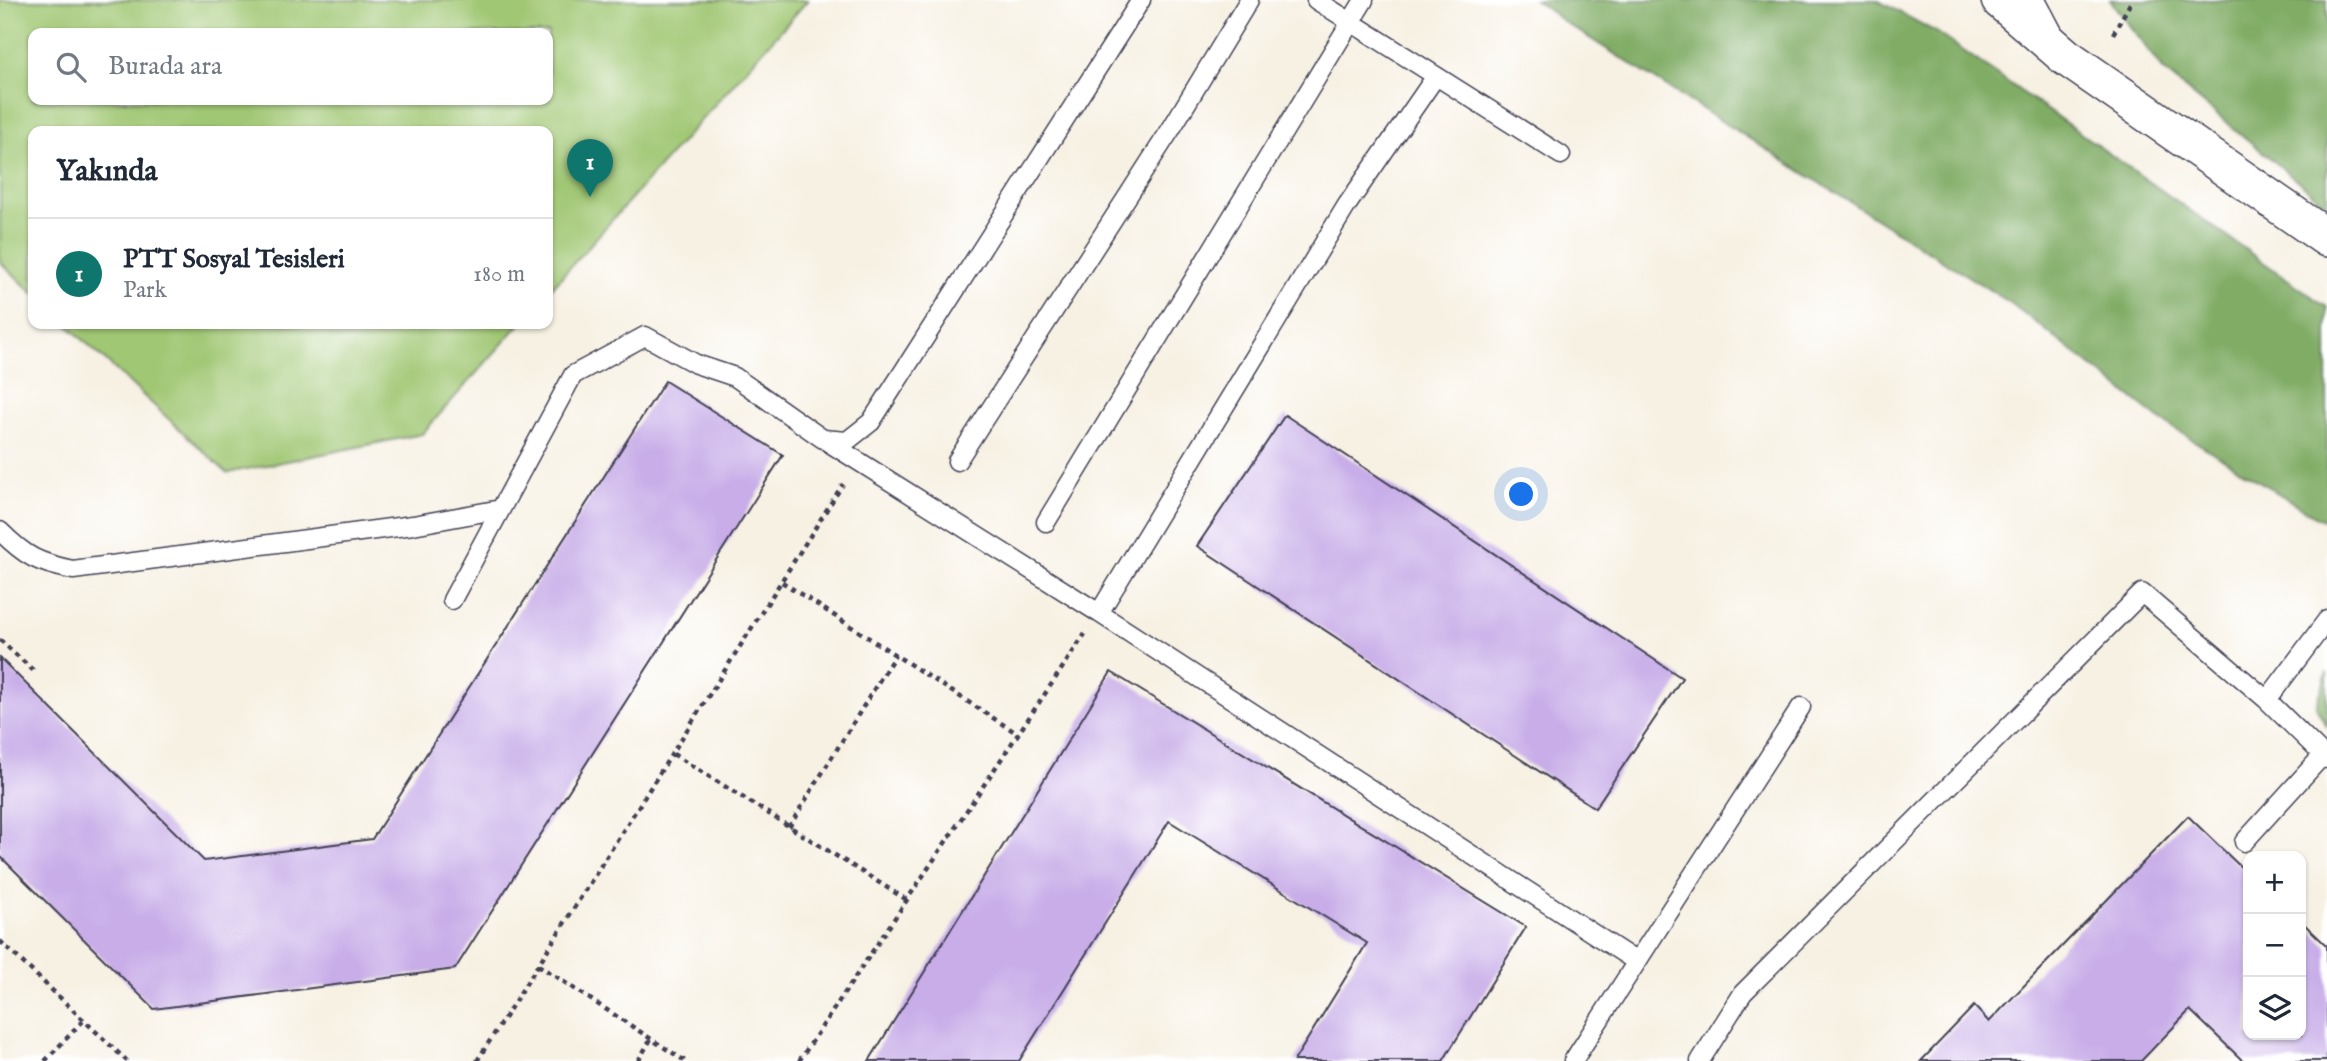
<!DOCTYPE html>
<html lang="tr">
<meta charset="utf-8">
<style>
body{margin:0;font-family:"IM FELL English",serif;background:#f2f2f3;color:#1f2937}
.controls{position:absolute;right:21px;bottom:21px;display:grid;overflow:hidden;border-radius:14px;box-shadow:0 2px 5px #0004}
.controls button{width:63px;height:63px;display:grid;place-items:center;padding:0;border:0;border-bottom:2px solid #e0e1e3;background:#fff;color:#1f2937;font:35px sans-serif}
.you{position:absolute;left:1522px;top:495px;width:24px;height:24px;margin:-18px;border:5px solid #fff;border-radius:50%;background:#1a73e8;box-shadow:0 0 0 10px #1a73e833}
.badge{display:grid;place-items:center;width:46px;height:46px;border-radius:50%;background:#0f766e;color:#fff;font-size:23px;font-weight:700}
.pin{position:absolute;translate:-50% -58px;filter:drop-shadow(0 2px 4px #0008)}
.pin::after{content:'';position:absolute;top:37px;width:24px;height:21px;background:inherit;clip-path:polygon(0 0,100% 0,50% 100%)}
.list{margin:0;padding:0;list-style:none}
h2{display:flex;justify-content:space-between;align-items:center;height:91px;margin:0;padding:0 28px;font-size:30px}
h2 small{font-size:23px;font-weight:400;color:#747a83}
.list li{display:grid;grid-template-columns:46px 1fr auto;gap:21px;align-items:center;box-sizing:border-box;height:112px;padding:0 28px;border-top:2px solid #e0e1e3}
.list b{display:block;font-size:26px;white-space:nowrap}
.list p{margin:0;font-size:23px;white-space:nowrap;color:#747a83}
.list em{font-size:23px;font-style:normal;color:#747a83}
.icon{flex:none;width:38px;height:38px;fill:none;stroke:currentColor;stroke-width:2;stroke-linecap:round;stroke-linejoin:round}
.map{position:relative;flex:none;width:2327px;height:1061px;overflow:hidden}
.search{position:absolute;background:#fff;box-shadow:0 2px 5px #0004;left:28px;top:28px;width:525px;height:77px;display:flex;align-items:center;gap:18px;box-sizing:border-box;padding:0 24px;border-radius:14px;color:#747a83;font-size:26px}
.panel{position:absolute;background:#fff;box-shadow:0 2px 5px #0004;left:28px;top:126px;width:525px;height:203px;border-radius:14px}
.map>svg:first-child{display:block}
</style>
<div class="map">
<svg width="2327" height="1061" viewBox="0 0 2327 1061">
<rect width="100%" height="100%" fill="#fff"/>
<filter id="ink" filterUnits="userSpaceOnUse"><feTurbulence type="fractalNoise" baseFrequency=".0143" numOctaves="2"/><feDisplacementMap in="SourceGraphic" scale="14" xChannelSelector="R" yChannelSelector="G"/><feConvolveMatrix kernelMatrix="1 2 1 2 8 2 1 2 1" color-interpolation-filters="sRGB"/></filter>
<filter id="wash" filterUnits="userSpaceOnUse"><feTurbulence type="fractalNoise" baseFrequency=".00686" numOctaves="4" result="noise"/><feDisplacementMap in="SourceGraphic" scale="28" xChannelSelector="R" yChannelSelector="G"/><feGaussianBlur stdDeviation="1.57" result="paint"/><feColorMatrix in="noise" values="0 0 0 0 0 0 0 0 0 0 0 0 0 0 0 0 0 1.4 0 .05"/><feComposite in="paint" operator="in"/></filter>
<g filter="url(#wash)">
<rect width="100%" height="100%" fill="#f7f1e3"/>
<path fill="#a0c773" stroke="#617457" stroke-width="2" fill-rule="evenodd" d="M 0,0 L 808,0 L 548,292 L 548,131 L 33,131 L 33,293 L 0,262 ZM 548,33 L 548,100 L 33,100 L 33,33 Z
M 66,324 L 520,324 L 422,434 L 227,473 Z"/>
<path fill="#80ac65" stroke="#516750" stroke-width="2" d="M 1535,0 L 1877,0 L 1938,33 L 2327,307 L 2327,521 L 2318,518 L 2159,419 L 2012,304 L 1567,24 Z
M 2110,0 L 2327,0 L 2327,205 L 2164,71 Z
M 2327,672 L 2327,727 L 2316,707 Z"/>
<g id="blocks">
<path fill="#c8ade8" d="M 665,381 L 783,455 L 455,969 L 154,1009 L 0,856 L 0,658 L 204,861 L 372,839 Z
M 1285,415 L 1682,678 L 1595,808 L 1197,546 Z
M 1111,672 L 1526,927 L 1443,1061 L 1294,1061 L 1367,943 L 1169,821 L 1019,1061 L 869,1061 Z
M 2188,816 L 2248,874 L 2248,1035 L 2301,1035 L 2301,921 L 2327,946 L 2327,1061 L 2243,1061 L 2190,1010 L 2141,1061 L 1921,1061 L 1974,1006 L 1989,1022 Z"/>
</g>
</g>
<g filter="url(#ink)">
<use href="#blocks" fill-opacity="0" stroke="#424154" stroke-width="2"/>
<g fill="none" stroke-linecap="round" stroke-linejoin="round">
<defs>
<path id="service" d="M 1316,0 L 1561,155
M 2036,0 L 2053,32
M 828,442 L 1099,613 L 1347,205 L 1436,76
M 957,461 L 1171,129 L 1249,0
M 1046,522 L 1364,0
M 0,531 C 26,557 38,563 73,570 L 413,525 L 501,509
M 452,600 L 573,375 L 645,336 L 696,364 L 735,377 L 823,439 L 847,441 L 871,422 L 1141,0
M 1099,613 L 1637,962
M 2267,700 L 2327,759
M 2244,842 L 2323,755
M 1573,1061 L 1801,707
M 1700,1061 L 1743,993 L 2142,593 L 2267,700 L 2327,620"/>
<path id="minor" d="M 2000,0 L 2066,57 L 2327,238"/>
</defs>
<use href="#service" stroke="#424154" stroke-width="21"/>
<use href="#minor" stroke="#424154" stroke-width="40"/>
<path stroke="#424154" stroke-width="4.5" stroke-dasharray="5 5" stroke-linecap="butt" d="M 2113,34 L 2132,0
M 782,582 L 1018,734
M 0,640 L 35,672
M 673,754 L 907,900
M 789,827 L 895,655
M 0,941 L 127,1061
M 538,965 L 685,1061
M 45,1061 L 84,1020
M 477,1061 L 843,484
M 638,1061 L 651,1039
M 799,1061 L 1085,634"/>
<use href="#service" stroke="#fff" stroke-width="18"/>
<use href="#minor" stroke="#fff" stroke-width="37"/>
</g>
</g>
</svg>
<div class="controls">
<button>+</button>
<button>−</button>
<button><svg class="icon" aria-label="layers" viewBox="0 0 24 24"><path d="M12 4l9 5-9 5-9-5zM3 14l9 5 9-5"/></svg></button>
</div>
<div class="you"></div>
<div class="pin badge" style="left:590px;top:197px">1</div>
<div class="search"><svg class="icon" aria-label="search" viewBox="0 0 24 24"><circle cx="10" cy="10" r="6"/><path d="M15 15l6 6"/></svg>Burada ara</div>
<section class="panel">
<h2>Yakında<small></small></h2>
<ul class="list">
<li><span class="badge">1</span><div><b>PTT Sosyal Tesisleri</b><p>Park</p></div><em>180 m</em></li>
</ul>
</section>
</div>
